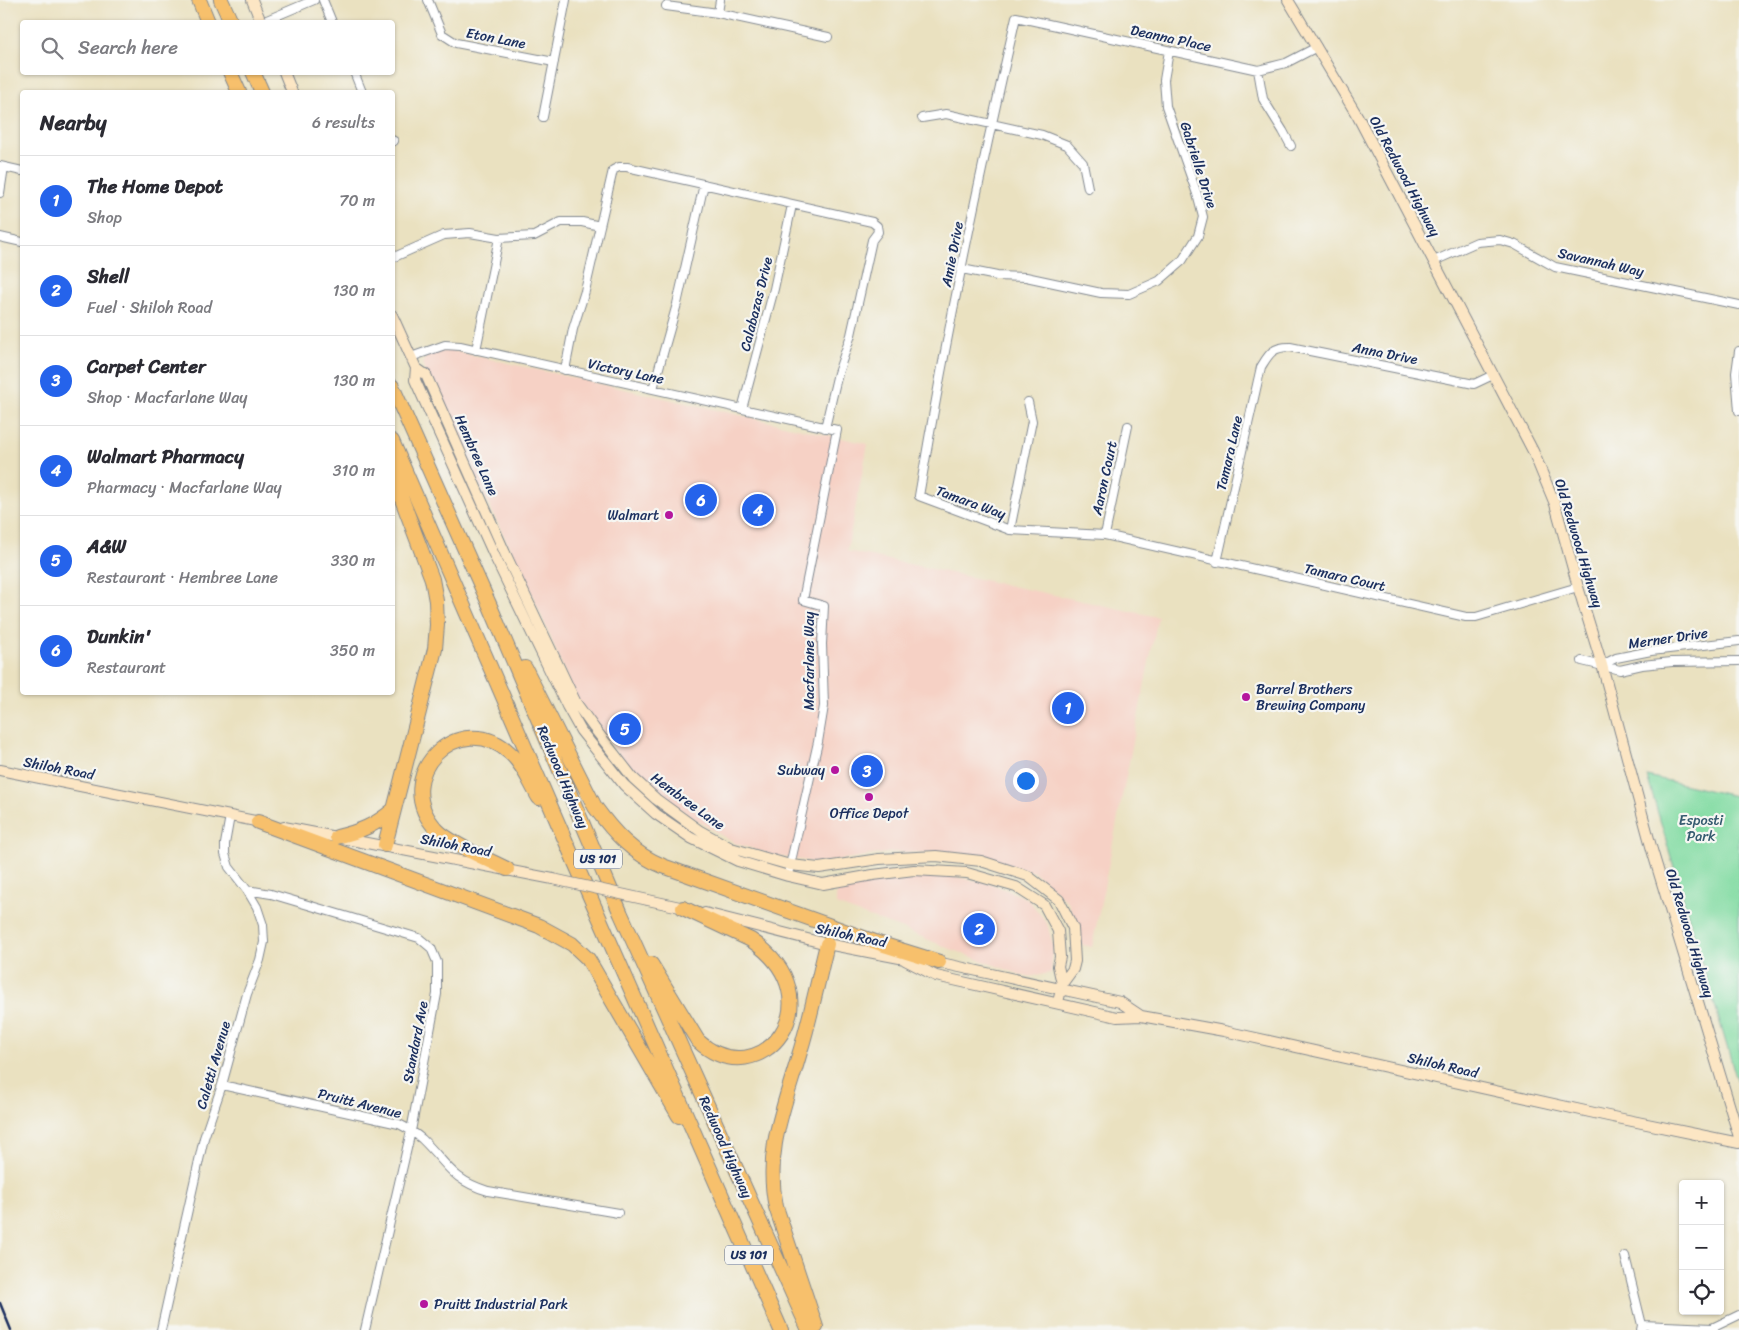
<!DOCTYPE html>
<meta charset="utf-8">
<style>
body{margin:0;font-family:Sriracha,sans-serif;background:#f2f2f3;color:#2b2b33}
.controls{position:absolute;right:15px;bottom:15px;display:grid;overflow:hidden;border-radius:5px;box-shadow:0 1px 4px #0004}
.controls button{width:45px;height:45px;display:grid;place-items:center;padding:0;border:0;border-bottom:1px solid #e1e1e2;background:#fff;color:#2b2b33;font:25px sans-serif}
.you{position:absolute;left:1025px;top:780px;width:18px;height:18px;margin:-12px;border:4px solid #fff;border-radius:50%;background:#1a73e8;box-shadow:0 0 0 8px #1a73e833}
.badge{display:grid;place-items:center;width:32px;height:32px;border-radius:50%;background:#2563eb;color:#fff;font-size:16px;font-weight:700}
.pin{position:absolute;translate:-50% -50%;border:2px solid #fff;box-shadow:0 1px 5px #0006}
.list{margin:0;padding:0;list-style:none}
h2{display:flex;justify-content:space-between;align-items:center;height:65px;margin:0;padding:0 20px;font-size:21px}
h2 small{font-size:16px;font-weight:400;color:#7c7c81}
.list li{display:grid;grid-template-columns:32px 1fr auto;gap:15px;align-items:center;box-sizing:border-box;height:90px;padding:0 20px;border-top:1px solid #e1e1e2}
.list b{display:block;font-size:19px;white-space:nowrap}
.list p{margin:0;font-size:16px;white-space:nowrap;color:#7c7c81}
.list em{font-size:16px;font-style:normal;color:#7c7c81}
.icon{flex:none;width:28px;height:28px;fill:none;stroke:currentColor;stroke-width:2;stroke-linecap:round;stroke-linejoin:round}
.map{position:relative;flex:none;width:1739px;height:1330px;overflow:hidden}
.search{position:absolute;background:#fff;box-shadow:0 1px 4px #0004;left:20px;top:20px;width:375px;height:55px;display:flex;align-items:center;gap:12px;box-sizing:border-box;padding:0 18px;border-radius:5px;color:#7c7c81;font-size:19px}
.panel{position:absolute;background:#fff;box-shadow:0 1px 4px #0004;left:20px;top:90px;width:375px;height:605px;border-radius:5px}
.map>svg:first-child{display:block}
</style>
<div class="map">
<svg width="1739" height="1330" viewBox="0 0 1739 1330">
<rect width="100%" height="100%" fill="#f6f6f2"/>
<filter id="ink" filterUnits="userSpaceOnUse"><feTurbulence type="fractalNoise" baseFrequency=".02" numOctaves="2"/><feDisplacementMap in="SourceGraphic" scale="10" xChannelSelector="R" yChannelSelector="G"/><feConvolveMatrix kernelMatrix="1 2 1 2 8 2 1 2 1" color-interpolation-filters="sRGB"/></filter>
<filter id="wash" filterUnits="userSpaceOnUse"><feTurbulence type="fractalNoise" baseFrequency=".0096" numOctaves="4" result="noise"/><feDisplacementMap in="SourceGraphic" scale="20" xChannelSelector="R" yChannelSelector="G"/><feGaussianBlur stdDeviation="1.12" result="paint"/><feColorMatrix in="noise" values="0 0 0 0 0 0 0 0 0 0 0 0 0 0 0 0 0 1.4 0 .05"/><feComposite in="paint" operator="in"/></filter>
<g filter="url(#wash)">
<rect width="100%" height="100%" fill="#eae1c0"/>
<path fill="#f6d1c5" d="M 450,350 L 868,444 L 847,551 L 1158,617 L 1092,947 L 1078,944 L 1069,903 L 1034,872 L 959,853 L 893,852 L 818,863 L 772,855 L 734,843 L 690,816 L 647,785 L 621,758 L 574,694 L 529,586 L 461,449 L 422,364 L 427,354 Z
M 895,876 L 950,876 L 992,884 L 1028,899 L 1047,923 L 1053,946 L 1051,973 L 1027,977 L 953,950 L 905,930 L 836,905 L 836,886 Z"/>
<path fill="#81dba2" stroke="#4e8580" d="M 1647,776 L 1739,797 L 1739,1087 Z"/>
</g>
<g filter="url(#ink)">
<g fill="none" stroke-linecap="round" stroke-linejoin="round">
<defs>
<path id="street" d="M 323,0 L 332,22
M 428,0 L 442,34 L 456,43 L 554,62
M 666,6 L 718,13 L 828,37
M 718,13 L 720,0
M 262,22 L 314,0
M 1317,47 L 1286,63 L 1258,70 L 1016,17 C 979,176 946,336 919,496 L 1010,530 L 1105,535 L 1466,617 L 1476,617 L 1578,587
M 1258,70 L 1263,99 L 1283,131 L 1291,146
M 354,72 L 362,92
M 543,117 L 566,0
M 922,118 L 946,114 L 1042,135 L 1067,145 L 1083,163 L 1088,188
M 392,140 L 394,141
M 0,166 L 22,171
M 0,193 L 4,167
M 0,237 L 22,242
M 392,258 L 444,235 L 470,233 L 499,238 L 534,236 L 561,222 L 582,222 L 600,226 L 613,170 L 619,167 L 627,167 L 872,222 L 877,226 L 878,232 L 872,240 L 851,335 L 838,373 L 825,428
M 1434,261 L 1477,242 L 1500,240 L 1514,244 L 1555,267 L 1739,305
M 962,269 L 997,276 L 1026,277 L 1101,293 L 1129,294 L 1159,281 L 1182,261 L 1198,236 L 1203,217 L 1197,194 L 1166,106 L 1164,80 L 1169,51
M 476,350 L 499,238
M 1739,351 L 1736,373 L 1739,411
M 411,357 L 445,345 L 460,346 L 837,430 L 803,600 L 824,606 L 822,644 L 824,706 L 818,742 L 789,870
M 565,370 L 573,329 L 585,291 L 600,226
M 653,389 L 677,304 L 704,184
M 742,409 L 774,289 L 792,205
M 1010,530 L 1032,421 L 1028,402
M 1105,535 L 1128,426
M 1217,562 L 1261,367 C 1269,354 1272,347 1290,347 L 1474,384 L 1493,375
M 1582,661 L 1620,670 L 1642,665 L 1672,662 L 1739,661
M 1602,665 L 1616,658 L 1651,651 L 1739,641
M 247,890 L 271,894 L 419,938 L 431,948 L 437,962 L 437,994 L 411,1131 L 365,1330
M 222,1085 L 399,1124 C 407,1128 415,1133 422,1139 C 447,1163 451,1180 488,1191 L 618,1213
M 1625,1256 L 1642,1325 L 1641,1330
M 1642,1325 L 1712,1328 L 1739,1315
M 161,1330 L 204,1138 L 222,1085 L 247,994 L 260,960 L 264,942 L 263,925 L 257,907 L 247,890 L 229,867 L 225,854 L 225,844 L 230,816"/>
<path id="secondary" d="M 252,0 L 261,22
M 1288,0 L 1358,117 L 1533,451 L 1555,504 L 1578,587 L 1602,665 L 1652,850 L 1739,1137
M 284,72 L 292,92
M 392,315 L 416,368 L 415,380 L 495,557 L 567,706 L 581,731 L 624,785 L 656,814 L 691,838 L 738,861 L 788,876 L 823,884 L 873,875 L 914,870 L 967,873 L 1016,887 L 1044,905 L 1058,931 L 1060,957 L 1058,966 L 1062,984 L 1058,1003
M 416,368 L 426,375 L 505,553 L 576,703 L 594,728 L 633,778 L 656,799 L 700,831 L 731,848 L 790,865 L 819,868 L 879,859 L 936,856 L 981,861 L 1028,876 L 1059,900 L 1073,928 L 1075,961 L 1073,969 L 1062,984
M 0,770 L 265,823
M 284,827 L 553,879
M 648,900 L 689,909
M 705,913 L 827,944 L 910,960
M 905,960 L 936,976 L 1117,1017 L 1141,1016 L 1224,1031 L 1608,1116 L 1739,1143
M 932,961 L 1120,1002 L 1141,1016"/>
<path id="highway" d="M 199,0 L 208,22
M 221,0 L 231,22
M 230,72 L 239,92
M 253,72 L 262,92
M 392,386 L 490,606 L 621,914 L 809,1330
M 392,441 L 573,858 L 781,1330
M 525,668 L 595,807 C 614,833 633,854 663,866 L 881,944 L 939,962
M 258,822 L 539,926 L 572,944 L 588,959 L 679,1116
M 337,837 C 361,831 374,826 393,810
M 385,845 L 435,649 L 437,625 L 436,601 L 432,579 L 392,473
M 507,869 C 489,860 449,843 437,830 C 387,777 460,706 510,753 C 523,764 530,783 539,798
M 651,964 L 698,1041 C 761,1098 839,999 751,940 L 683,908
M 816,1327 L 776,1207 C 764,1150 785,1106 800,1052 C 811,1016 818,980 827,944"/>
</defs>
<use href="#street" stroke="#82888f" stroke-width="10"/>
<use href="#secondary" stroke="#82888f" stroke-width="12"/>
<use href="#highway" stroke="#82888f" stroke-width="16"/>
<use href="#street" stroke="#fff" stroke-width="8"/>
<use href="#secondary" stroke="#fce6c4" stroke-width="10"/>
<use href="#highway" stroke="#f7c06c" stroke-width="14"/>
<path stroke="#1b2f5e" stroke-width="2.5" d="M 0,1303 L 11,1330"/>
<defs>
<path id="secondary-bridge" d="M 553,879 L 648,900"/>
</defs>
<use href="#secondary-bridge" stroke="#82888f" stroke-width="12" stroke-linecap="butt"/>
<use href="#secondary-bridge" stroke="#fce6c4" stroke-width="10"/>
</g>
</g>
<g fill="#b5179e" stroke="#f6f6f2" stroke-width="2">
<circle cx="669" cy="515" r="5"/>
<circle cx="1246" cy="697" r="5"/>
<circle cx="835" cy="770" r="5"/>
<circle cx="869" cy="797" r="5"/>
<circle cx="424" cy="1304" r="5"/>
</g>
<g text-anchor="middle" stroke-width="4.5" stroke-linejoin="round" paint-order="stroke">
<g fill="#f6f6f2" stroke="#5d6b8a" stroke-width="1">
<rect x="574" y="849.5" width="48" height="19" rx="4"/>
<rect x="725" y="1245.5" width="48" height="19" rx="4"/>
</g>
<g font-size="12" font-weight="bold" fill="#1b2f5e">
<text x="598" y="863">US 101</text>
<text x="749" y="1259">US 101</text>
</g>
<g font-size="14" fill="#1b2f5e" stroke="#f6f6f2">
<text transform="translate(496 38) rotate(11)" y="5">Eton Lane</text>
<text transform="translate(1171 38) rotate(12)" y="5">Deanna Place</text>
<text transform="translate(1199 165) rotate(72)" y="5">Gabrielle Drive</text>
<text transform="translate(1405 176) rotate(62)" y="5">Old Redwood Highway</text>
<text transform="translate(952 254) rotate(-79)" y="5">Amie Drive</text>
<text transform="translate(1601 262) rotate(13)" y="5">Savannah Way</text>
<text transform="translate(756 304) rotate(-76)" y="5">Calabazas Drive</text>
<text transform="translate(1385 353) rotate(11)" y="5">Anna Drive</text>
<text transform="translate(626 371) rotate(12)" y="5">Victory Lane</text>
<text transform="translate(1229 453) rotate(-77)" y="5">Tamara Lane</text>
<text transform="translate(477 455) rotate(66)" y="5">Hembree Lane</text>
<text transform="translate(1104 478) rotate(-78)" y="5">Aaron Court</text>
<text transform="translate(971 502) rotate(20)" y="5">Tamara Way</text>
<text transform="translate(1579 543) rotate(73)" y="5">Old Redwood Highway</text>
<text transform="translate(1345 577) rotate(13)" y="5">Tamara Court</text>
<text transform="translate(1668 638) rotate(-8)" y="5">Merner Drive</text>
<text transform="translate(809 661) rotate(-90)" y="5">Macfarlane Way</text>
<text transform="translate(59 768) rotate(11)" y="5">Shiloh Road</text>
<text transform="translate(563 777) rotate(67)" y="5">Redwood Highway</text>
<text transform="translate(688 801) rotate(36)" y="5">Hembree Lane</text>
<text transform="translate(456 845) rotate(11)" y="5">Shiloh Road</text>
<text transform="translate(1690 933) rotate(73)" y="5">Old Redwood Highway</text>
<text transform="translate(851 935) rotate(12)" y="5">Shiloh Road</text>
<text transform="translate(415 1042) rotate(-79)" y="5">Standard Ave</text>
<text transform="translate(213 1065) rotate(-74)" y="5">Caletti Avenue</text>
<text transform="translate(1443 1065) rotate(13)" y="5">Shiloh Road</text>
<text transform="translate(360 1103) rotate(14)" y="5">Pruitt Avenue</text>
<text transform="translate(726 1147) rotate(66)" y="5">Redwood Highway</text>
</g>
<g font-size="14" fill="#1b2f5e" stroke="#f6f6f2" text-anchor="end">
<text x="659" y="520">Walmart</text>
<text x="1256" y="694" text-anchor="start">Barrel Brothers<tspan x="1256" dy="16">Brewing Company</tspan></text>
<text x="825" y="775">Subway</text>
<text x="869" y="818" text-anchor="middle">Office Depot</text>
<text x="434" y="1309" text-anchor="start">Pruitt Industrial Park</text>
</g>
<g font-size="14" fill="#345a6f" stroke="#f6f6f2">
<text x="1701" y="825">Esposti<tspan x="1701" dy="16">Park</tspan></text>
</g>
</g>
</svg>
<div class="controls">
<button>+</button>
<button>−</button>
<button><svg class="icon" aria-label="locate" viewBox="0 0 24 24"><circle cx="12" cy="12" r="6"/><path d="M12 2v4M12 18v4M2 12h4M18 12h4"/></svg></button>
</div>
<div class="you"></div>
<div class="pin badge" style="left:1068px;top:708px">1</div>
<div class="pin badge" style="left:979px;top:929px">2</div>
<div class="pin badge" style="left:867px;top:771px">3</div>
<div class="pin badge" style="left:758px;top:510px">4</div>
<div class="pin badge" style="left:625px;top:729px">5</div>
<div class="pin badge" style="left:701px;top:500px">6</div>
<div class="search"><svg class="icon" aria-label="search" viewBox="0 0 24 24"><circle cx="10" cy="10" r="6"/><path d="M15 15l6 6"/></svg>Search here</div>
<section class="panel">
<h2>Nearby<small>6 results</small></h2>
<ul class="list">
<li><span class="badge">1</span><div><b>The Home Depot</b><p>Shop</p></div><em>70 m</em></li>
<li><span class="badge">2</span><div><b>Shell</b><p>Fuel · Shiloh Road</p></div><em>130 m</em></li>
<li><span class="badge">3</span><div><b>Carpet Center</b><p>Shop · Macfarlane Way</p></div><em>130 m</em></li>
<li><span class="badge">4</span><div><b>Walmart Pharmacy</b><p>Pharmacy · Macfarlane Way</p></div><em>310 m</em></li>
<li><span class="badge">5</span><div><b>A&amp;W</b><p>Restaurant · Hembree Lane</p></div><em>330 m</em></li>
<li><span class="badge">6</span><div><b>Dunkin'</b><p>Restaurant</p></div><em>350 m</em></li>
</ul>
</section>
</div>
